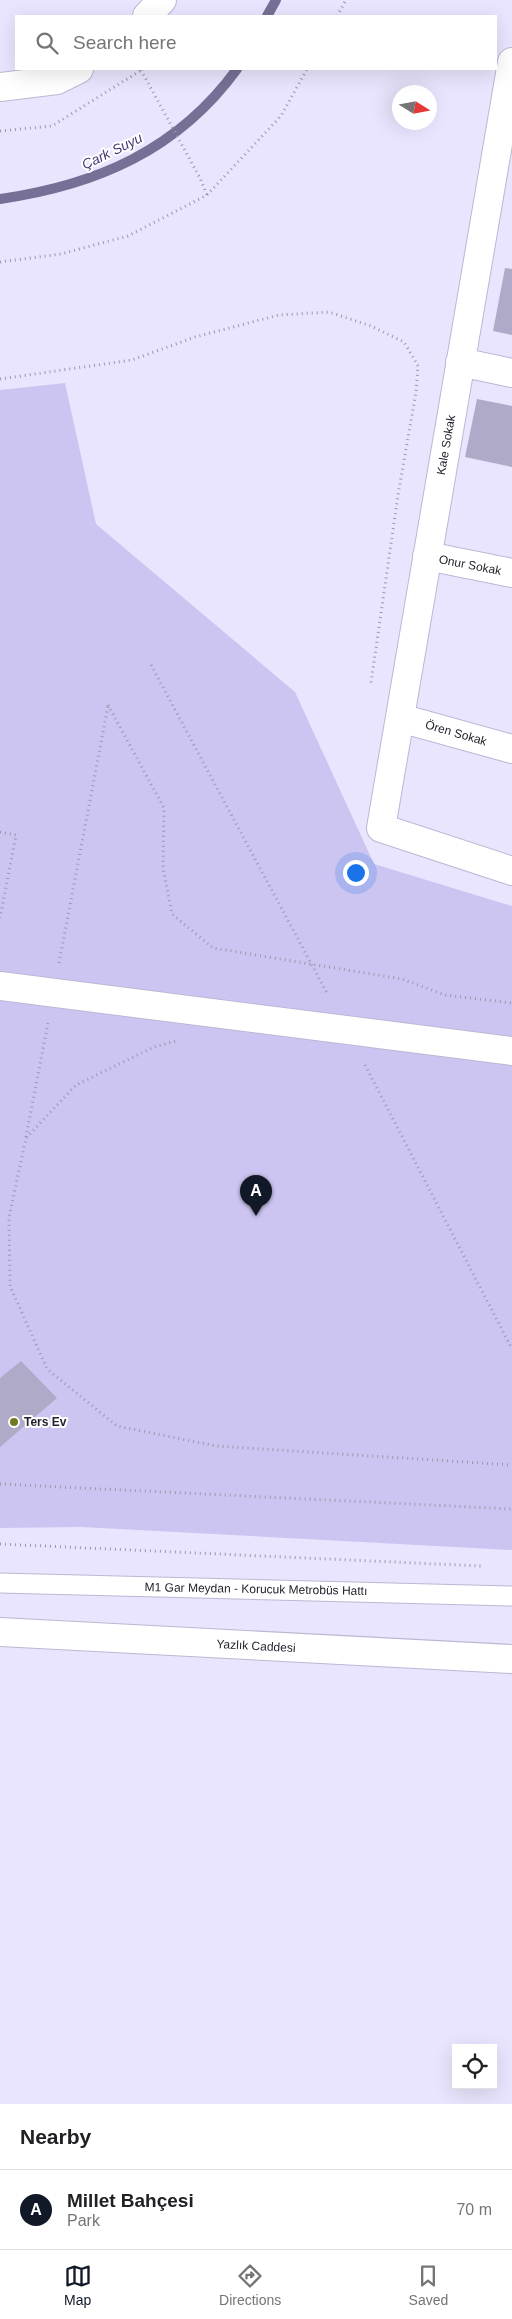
<!DOCTYPE html>
<meta charset="utf-8">
<style>
body{margin:0;font-family:Arial,sans-serif;background:#f2f2f2;color:#202124}
.controls{position:absolute;right:15px;bottom:15px;display:grid;overflow:hidden;border-radius:0px;box-shadow:0 5px 20px #0002}
.controls button{width:45px;height:45px;display:grid;place-items:center;padding:0;border:0;border-bottom:1px solid #e0e0e0;background:#fff;color:#202124;font:25px sans-serif}
.compass{position:absolute;left:392px;top:85px;width:45px;height:45px;border-radius:50%;background:#fff;box-shadow:0 5px 20px #0002;rotate:101deg}
.you{position:absolute;left:355px;top:872px;width:18px;height:18px;margin:-12px;border:4px solid #fff;border-radius:50%;background:#1a73e8;box-shadow:0 0 0 8px #1a73e833}
.badge{display:grid;place-items:center;width:32px;height:32px;border-radius:50%;background:#111827;color:#fff;font-size:16px;font-weight:700}
.pin{position:absolute;translate:-50% -41px;filter:drop-shadow(0 1px 2px #0008)}
.pin::after{content:'';position:absolute;top:26px;width:18px;height:15px;background:inherit;clip-path:polygon(0 0,100% 0,50% 100%)}
.list{margin:0;padding:0;list-style:none}
h2{display:flex;justify-content:space-between;align-items:center;height:65px;margin:0;padding:0 20px;font-size:21px}
h2 small{font-size:16px;font-weight:400;color:#757577}
.list li{display:grid;grid-template-columns:32px 1fr auto;gap:15px;align-items:center;box-sizing:border-box;height:80px;padding:0 20px;border-top:1px solid #e0e0e0}
.list b{display:block;font-size:19px;white-space:nowrap}
.list p{margin:0;font-size:16px;white-space:nowrap;color:#757577}
.list em{font-size:16px;font-style:normal;color:#757577}
.icon{flex:none;width:28px;height:28px;fill:none;stroke:currentColor;stroke-width:2;stroke-linecap:round;stroke-linejoin:round}
.map{position:relative;flex:none;width:512px;height:2104px;overflow:hidden}
.search{position:absolute;background:#fff;box-shadow:0 5px 20px #0002;left:15px;right:15px;top:15px;height:55px;display:flex;align-items:center;gap:12px;box-sizing:border-box;padding:0 18px;border-radius:0px;color:#757577;font-size:19px}
.sheet{height:145px;background:#fff}
nav{display:flex;justify-content:space-around;align-items:center;box-sizing:border-box;height:70px;border-top:1px solid #e0e0e0;background:#fff;font-size:14px;color:#757577}
nav a{display:grid;justify-items:center;gap:2px}
nav .on{color:#111827}
.map>svg:first-child{display:block}
</style>
<div class="map">
<svg width="512" height="2104" viewBox="0 0 512 2104">
<rect width="100%" height="100%" fill="#e9e5fe"/>
<path fill="#cdc5f1" d="M 65,383 L 96,524 L 295,692 L 374,864 L 512,906 L 512,1550 L 81,1527 L 0,1528 L 0,390 Z"/>
<g fill="none" stroke-linecap="round" stroke-linejoin="round">
<path stroke="#777096" stroke-width="10" d="M 267,16 L 276,0
M 0,199 C 97,185 178,150 237,69"/>
</g>
<path fill="#afaac7" d="M 505,268 L 512,269 L 512,335 L 493,331 Z
M 477,399 L 512,406 L 512,467 L 465,457 Z
M 21,1361 L 57,1398 L 0,1447 L 0,1378 Z"/>
<g fill="none" stroke-linecap="round" stroke-linejoin="round">
<defs>
<path id="lane" d="M 0,1583 L 512,1596"/>
<path id="street" d="M 147,16 L 162,0
M 512,62 L 381,828 L 512,871
M 0,87 L 57,80 L 79,69
M 460,362 L 512,373
M 427,556 L 512,573
M 400,718 L 512,749
M 0,986 L 512,1051"/>
<path id="secondary" d="M 0,1632 L 512,1659"/>
</defs>
<use href="#lane" stroke="#bcb7d4" stroke-width="21"/>
<use href="#street" stroke="#bcb7d4" stroke-width="30"/>
<use href="#secondary" stroke="#bcb7d4" stroke-width="30"/>
<path stroke="#9b98ab" stroke-width="3" stroke-dasharray="1 4" stroke-linecap="butt" d="M 337,16 L 346,0
M 141,70 L 200,178 L 207,195
M 0,131 L 52,126 L 143,69
M 0,262 L 61,254 L 128,236 L 207,195 L 281,116 L 307,69
M 0,379 L 132,360 L 195,337 L 279,315 L 329,312 L 371,326 L 404,342 L 418,366 L 416,392 L 398,495 L 371,683
M 151,665 L 328,995
M 108,705 L 164,808 L 163,868 L 172,914 L 213,948 L 402,979 L 445,995 L 512,1003
M 0,832 L 16,835 L 0,918
M 59,963 L 108,706
M 175,1041 L 154,1047 L 76,1085 L 26,1138 L 9,1217 L 10,1286 L 47,1369 L 117,1426 L 216,1446 L 512,1465
M 365,1065 L 512,1349
M 26,1137 L 48,1023
M 0,1484 L 512,1509
M 0,1544 L 481,1566"/>
<use href="#lane" stroke="#fff" stroke-width="19"/>
<use href="#street" stroke="#fff" stroke-width="28"/>
<use href="#secondary" stroke="#fff" stroke-width="28"/>
</g>
<circle fill="#747a23" stroke="#fff" stroke-width="2" cx="14" cy="1422" r="5"/>
<g text-anchor="middle" stroke-width="4" stroke-linejoin="round" paint-order="stroke">
<g font-size="12" fill="#25232e" stroke="#fff">
<text transform="translate(446 445) rotate(-80)" y="4">Kale Sokak</text>
<text transform="translate(470 565) rotate(11)" y="4">Onur Sokak</text>
<text transform="translate(456 733) rotate(16)" y="4">Ören Sokak</text>
<text transform="translate(256 1589) rotate(1)" y="4">M1 Gar Meydan - Korucuk Metrobüs Hattı</text>
<text transform="translate(256 1646) rotate(3)" y="4">Yazlık Caddesi</text>
</g>
<g font-size="12" font-weight="bold" fill="#25232e" stroke="#fff" text-anchor="start">
<text x="24" y="1426">Ters Ev</text>
</g>
<g font-size="14" font-style="italic" fill="#493877" stroke="#fff">
<text transform="translate(112 151) rotate(-26)" y="5">Çark Suyu</text>
</g>
</g>
</svg>
<div class="controls">
<button><svg class="icon" aria-label="locate" viewBox="0 0 24 24"><circle cx="12" cy="12" r="6"/><path d="M12 2v4M12 18v4M2 12h4M18 12h4"/></svg></button>
</div>
<svg class="compass" viewBox="-18 -18 36 36"><path d="M0-13l5 13h-10z" fill="#e53935"/><path d="M0 13l5-13h-10z" fill="#757577"/></svg>
<div class="you"></div>
<div class="pin badge" style="left:256px;top:1216px">A</div>
<div class="search"><svg class="icon" aria-label="search" viewBox="0 0 24 24"><circle cx="10" cy="10" r="6"/><path d="M15 15l6 6"/></svg>Search here</div>
</div>
<section class="sheet">
<h2>Nearby<small></small></h2>
<ul class="list">
<li><span class="badge">A</span><div><b>Millet Bahçesi</b><p>Park</p></div><em>70 m</em></li>
</ul>
</section>
<nav>
<a class="on"><svg class="icon" aria-label="map" viewBox="0 0 24 24"><path d="M3 6l6-2 6 2 6-2v14l-6 2-6-2-6 2zM9 4v14M15 6v14"/></svg>Map</a>
<a><svg class="icon" aria-label="directions" viewBox="0 0 24 24"><path d="M12 3l9 9-9 9-9-9zM9 14v-3h6M13 9l2 2-2 2"/></svg>Directions</a>
<a><svg class="icon" aria-label="saved" viewBox="0 0 24 24"><path d="M7 4h10v16l-5-4-5 4z"/></svg>Saved</a>
</nav>
